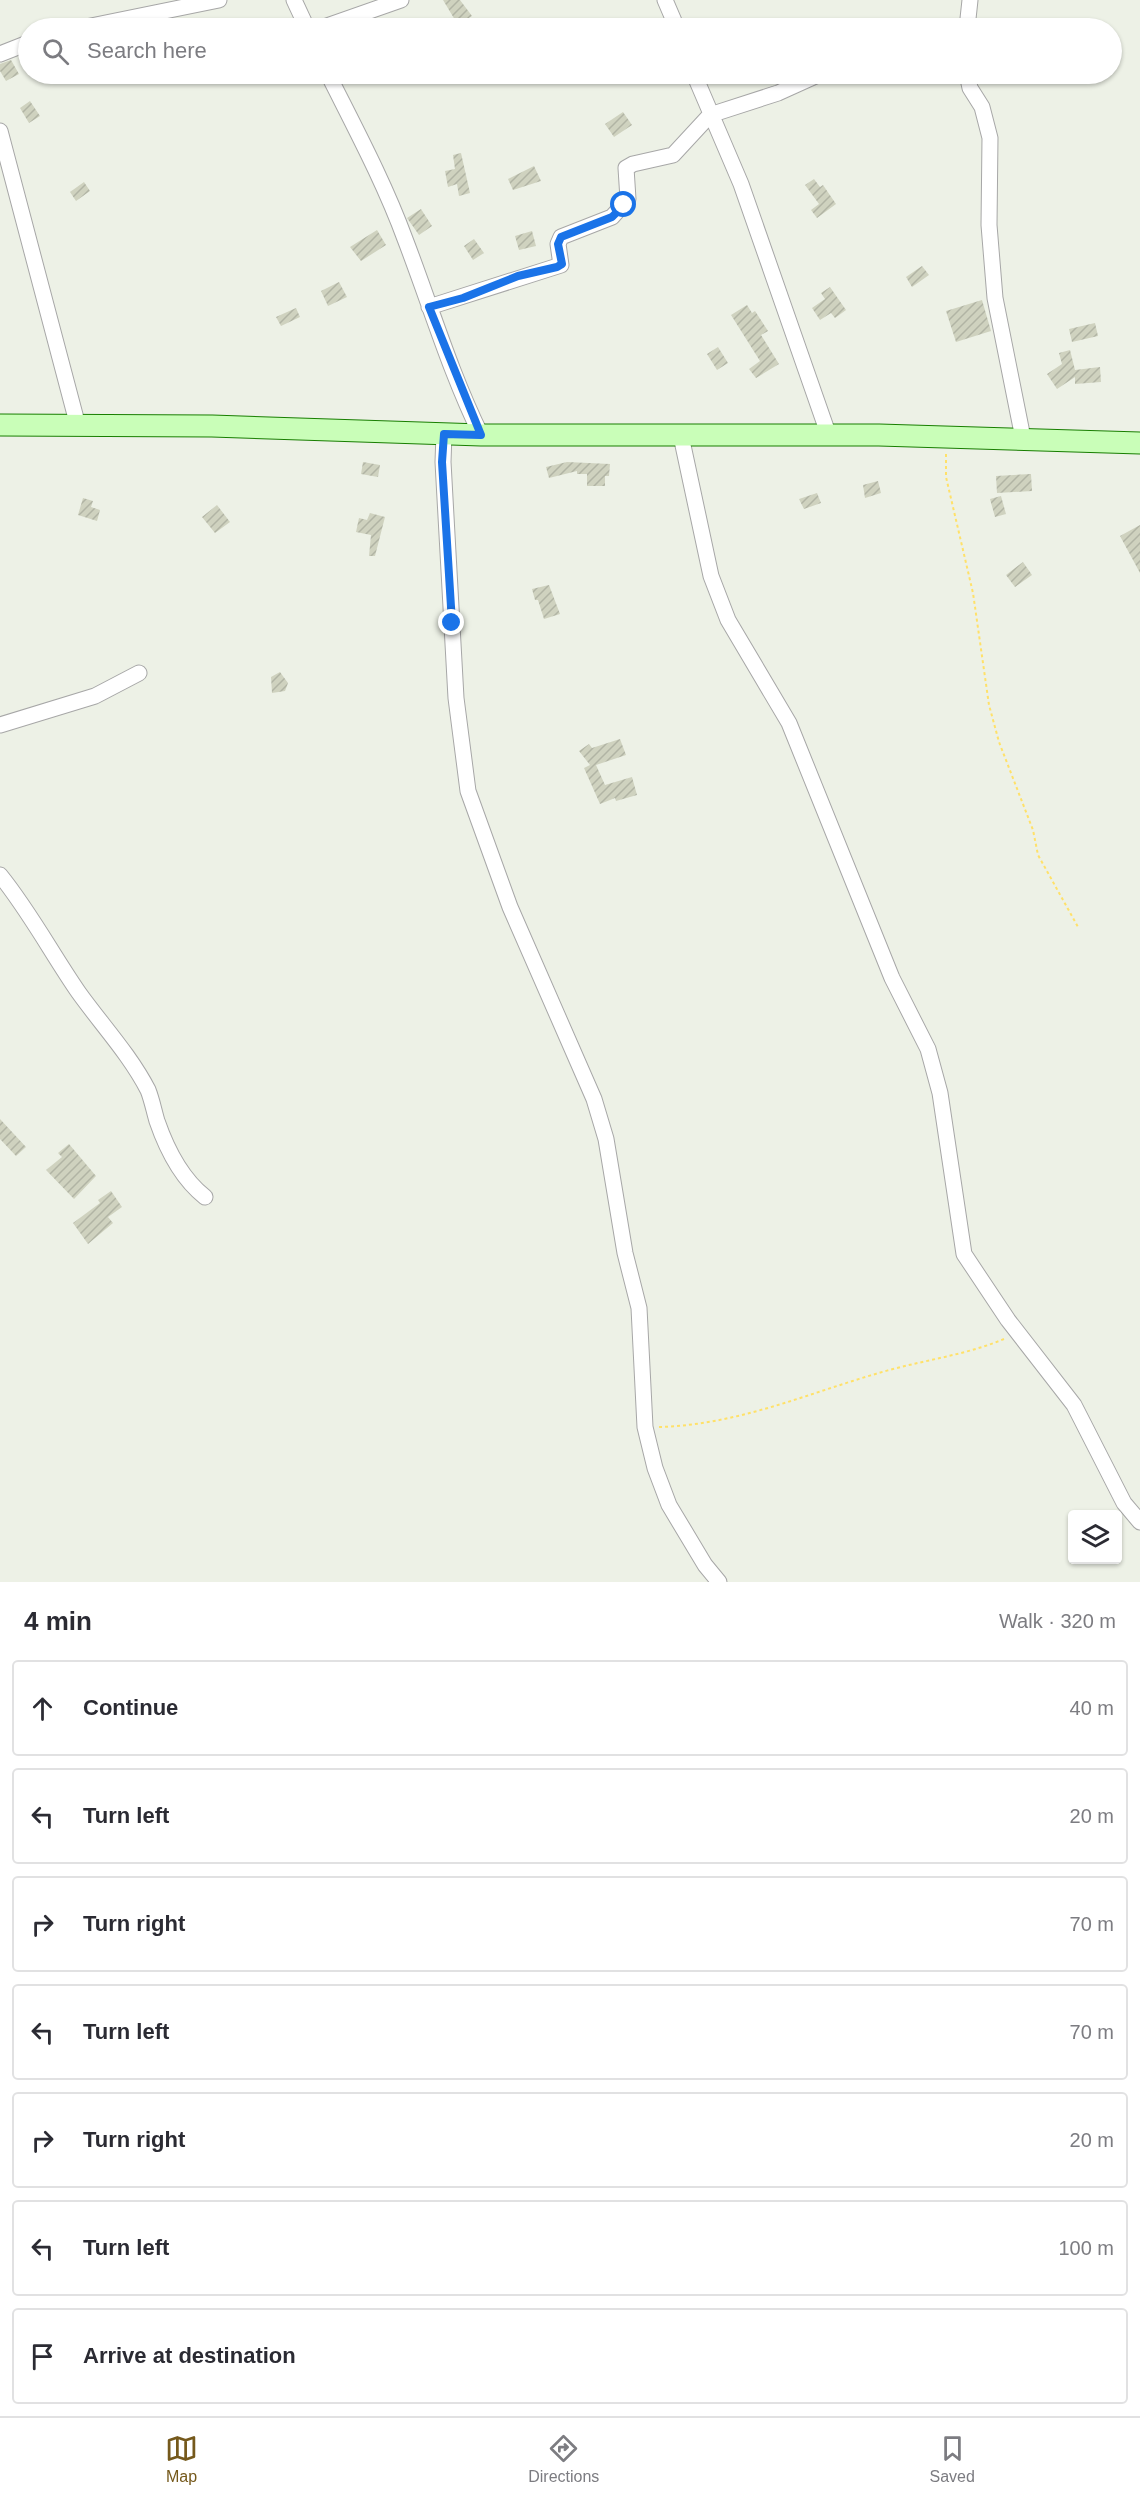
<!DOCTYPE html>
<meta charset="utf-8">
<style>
body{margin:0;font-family:Arial,sans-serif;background:#f7f7f7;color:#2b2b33}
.controls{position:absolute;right:18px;bottom:18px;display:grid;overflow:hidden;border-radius:6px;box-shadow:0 2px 4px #0004}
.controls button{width:54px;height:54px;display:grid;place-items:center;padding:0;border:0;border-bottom:2px solid #e1e1e2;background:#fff;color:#2b2b33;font:30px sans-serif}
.stop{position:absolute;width:18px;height:18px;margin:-14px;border:4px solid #1a73e8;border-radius:50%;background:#fff}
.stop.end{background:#1a73e8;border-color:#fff;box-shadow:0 2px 6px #0008}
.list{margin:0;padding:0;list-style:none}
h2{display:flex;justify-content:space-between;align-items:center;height:78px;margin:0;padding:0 24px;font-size:26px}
h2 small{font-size:20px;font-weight:400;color:#7c7c81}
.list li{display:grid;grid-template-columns:39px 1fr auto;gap:18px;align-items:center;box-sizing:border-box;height:96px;margin:0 12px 12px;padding:0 12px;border:2px solid #e1e1e2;border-radius:6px}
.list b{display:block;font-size:22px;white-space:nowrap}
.list em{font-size:20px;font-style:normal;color:#7c7c81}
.icon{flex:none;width:33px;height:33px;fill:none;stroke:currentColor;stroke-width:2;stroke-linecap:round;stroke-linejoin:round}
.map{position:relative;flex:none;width:1140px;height:1582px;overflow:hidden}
.search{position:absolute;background:#fff;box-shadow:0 2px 4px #0004;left:18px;right:18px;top:18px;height:66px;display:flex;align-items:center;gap:15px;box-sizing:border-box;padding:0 21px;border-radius:33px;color:#7c7c81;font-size:22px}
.sheet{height:834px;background:#fff}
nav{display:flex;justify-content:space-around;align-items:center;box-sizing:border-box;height:84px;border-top:2px solid #e1e1e2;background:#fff;font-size:16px;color:#7c7c81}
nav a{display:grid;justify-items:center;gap:3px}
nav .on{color:#75591c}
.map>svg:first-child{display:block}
</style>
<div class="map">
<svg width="1140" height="1582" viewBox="0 0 1140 1582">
<defs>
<pattern id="building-hatch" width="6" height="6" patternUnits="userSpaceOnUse" patternTransform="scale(1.5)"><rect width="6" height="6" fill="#cfd2bf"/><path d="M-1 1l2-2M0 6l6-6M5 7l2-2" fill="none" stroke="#b1b4a4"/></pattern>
</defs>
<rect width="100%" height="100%" fill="#edf1e6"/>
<path fill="url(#building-hatch)" d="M 443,0 L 460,0 L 472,16 L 458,25 Z
M 11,60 L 19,74 L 6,81 L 0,71 L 0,64 Z
M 30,101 L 40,116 L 29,123 L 20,108 Z
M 623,112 L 632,125 L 614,137 L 605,124 Z
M 461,153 L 470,193 L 459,196 L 457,184 L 448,187 L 445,171 L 455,169 L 453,155 Z
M 534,166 L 541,181 L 513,190 L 508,179 Z
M 814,179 L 820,187 L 823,185 L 836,204 L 817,218 L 811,210 L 819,204 L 805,185 Z
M 84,182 L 90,191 L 76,201 L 70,192 Z
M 421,209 L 432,226 L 419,235 L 407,218 Z
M 377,230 L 386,245 L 361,261 L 350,247 Z
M 532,231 L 536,246 L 519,250 L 515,236 Z
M 474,239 L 484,253 L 473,260 L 464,246 Z
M 922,266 L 929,275 L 912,287 L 906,277 Z
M 339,282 L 347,297 L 328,306 L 321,291 Z
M 830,287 L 846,310 L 835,318 L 831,313 L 820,320 L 812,308 L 825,299 L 821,293 Z
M 982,300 L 991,331 L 956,342 L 946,311 Z
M 747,305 L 752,313 L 755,311 L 768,331 L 761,335 L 779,364 L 756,378 L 749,369 L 760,361 L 731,315 Z
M 296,308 L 300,317 L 281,326 L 276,317 Z
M 1095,323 L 1098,336 L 1072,342 L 1069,329 Z
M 718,347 L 728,363 L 717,370 L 707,354 Z
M 1070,350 L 1075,370 L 1100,367 L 1101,382 L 1075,384 L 1075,377 L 1057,389 L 1047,374 L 1062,364 L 1059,353 Z
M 363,462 L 380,465 L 378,477 L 361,474 Z
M 567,462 L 610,464 L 609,476 L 605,476 L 605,486 L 587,486 L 587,474 L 577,474 L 577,471 L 549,478 L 546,467 Z
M 1031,474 L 1032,491 L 997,493 L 996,476 Z
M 878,481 L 881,493 L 865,498 L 863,485 Z
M 817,493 L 821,503 L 804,509 L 799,499 Z
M 1001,496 L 1006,514 L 995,517 L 990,499 Z
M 83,498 L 93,501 L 91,507 L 100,510 L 97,521 L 78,515 Z
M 217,505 L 230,522 L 215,533 L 202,517 Z
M 370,513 L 385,517 L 375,556 L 369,556 L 371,535 L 356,532 L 359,518 L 367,520 Z
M 1140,525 L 1140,573 L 1120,536 Z
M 1023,562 L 1032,575 L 1015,587 L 1006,575 Z
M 549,585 L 560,614 L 544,619 L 538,600 L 535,600 L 532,589 Z
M 280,672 L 288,683 L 285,691 L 272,693 L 271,677 Z
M 620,739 L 626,755 L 596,765 L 605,785 L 632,777 L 637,795 L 616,801 L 615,798 L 600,804 L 584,768 L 590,765 L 579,751 L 589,744 L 592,748 Z
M 0,1119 L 26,1147 L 16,1156 L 0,1139 Z
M 69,1144 L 96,1176 L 74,1199 L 46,1170 L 62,1157 L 58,1153 Z
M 111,1191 L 122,1207 L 108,1217 L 113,1223 L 88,1244 L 73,1223 L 100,1203 L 98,1200 Z"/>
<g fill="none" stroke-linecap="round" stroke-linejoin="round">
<defs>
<path id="minor" d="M 294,0 L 307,28
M 665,0 L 677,28
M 81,28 L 219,0
M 321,28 L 401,0
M 967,28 L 970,0
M 0,54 L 28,43
M 328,74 C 355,128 384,182 405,239 C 430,304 450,372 481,435
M 694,74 L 741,184 L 829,436
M 967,74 L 970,88 L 982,107 L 990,138 L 989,225 L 995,298 L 1023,438
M 0,131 L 78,426
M 429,307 L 561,265 L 558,244 L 561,237 L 612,217 L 628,199 L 626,168 L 633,164 L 673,155 L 710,115 L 778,93 L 820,74
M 444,433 L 443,462 L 456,698 L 468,791 L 510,907 L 594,1099 L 606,1139 L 625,1253 L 639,1308 L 645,1427 L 655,1468 L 669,1505 L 705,1565 L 719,1582
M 681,436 L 711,576 L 728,620 L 789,723 L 892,978 L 928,1049 L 940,1093 L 964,1254 L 1008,1320 L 1074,1405 L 1124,1503 L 1140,1522
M 0,725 L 95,696 L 139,673
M 0,875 C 30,912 52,954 79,993 C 102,1025 130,1055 148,1090 C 152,1100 154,1111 157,1121 C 167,1150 181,1178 205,1197"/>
<path id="secondary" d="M 0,425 L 212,426 L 481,435 L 879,435 L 1140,443"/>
</defs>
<use href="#minor" stroke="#a7a7a7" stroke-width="17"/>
<use href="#secondary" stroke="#187e00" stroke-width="23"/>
<path stroke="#ffe169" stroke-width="2" stroke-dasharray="3 3" stroke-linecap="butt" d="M 946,454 L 946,477 L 973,593 L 989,705 L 999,742 L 1033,830 L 1038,855 L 1078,927
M 659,1427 C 741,1425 815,1390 893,1369 C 931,1359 968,1354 1004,1339"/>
<use href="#minor" stroke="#fff" stroke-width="15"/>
<use href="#secondary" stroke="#c9feb8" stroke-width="21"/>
</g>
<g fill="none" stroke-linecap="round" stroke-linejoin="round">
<path stroke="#1a73e8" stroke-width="8" d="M 452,623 L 442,462 L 444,434 L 481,435 L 429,307 L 463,298 L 518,276 L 557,267 L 562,264 L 558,244 L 561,237 L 612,217 L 624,205"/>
</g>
</svg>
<div class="controls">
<button><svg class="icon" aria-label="layers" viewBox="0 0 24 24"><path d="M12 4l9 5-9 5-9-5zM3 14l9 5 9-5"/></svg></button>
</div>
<div class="stop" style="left:624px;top:205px"></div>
<div class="stop end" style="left:452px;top:623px"></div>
<div class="search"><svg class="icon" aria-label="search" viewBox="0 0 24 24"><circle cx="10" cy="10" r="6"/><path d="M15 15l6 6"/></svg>Search here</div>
</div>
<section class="sheet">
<h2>4 min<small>Walk · 320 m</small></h2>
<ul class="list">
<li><svg class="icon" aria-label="ahead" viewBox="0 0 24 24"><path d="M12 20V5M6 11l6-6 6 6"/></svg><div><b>Continue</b></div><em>40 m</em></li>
<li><svg class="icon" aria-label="left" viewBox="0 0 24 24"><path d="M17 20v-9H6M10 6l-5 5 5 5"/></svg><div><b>Turn left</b></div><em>20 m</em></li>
<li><svg class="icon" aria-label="right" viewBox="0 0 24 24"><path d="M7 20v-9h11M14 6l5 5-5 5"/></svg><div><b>Turn right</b></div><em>70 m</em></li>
<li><svg class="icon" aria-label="left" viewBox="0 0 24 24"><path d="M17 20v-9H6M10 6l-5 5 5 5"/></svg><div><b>Turn left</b></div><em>70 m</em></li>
<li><svg class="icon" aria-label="right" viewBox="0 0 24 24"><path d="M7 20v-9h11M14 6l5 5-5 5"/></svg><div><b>Turn right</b></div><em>20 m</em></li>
<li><svg class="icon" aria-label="left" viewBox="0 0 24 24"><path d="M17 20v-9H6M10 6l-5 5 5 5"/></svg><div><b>Turn left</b></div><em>100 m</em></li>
<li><svg class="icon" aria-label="arrive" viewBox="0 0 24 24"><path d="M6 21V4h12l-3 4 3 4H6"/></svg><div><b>Arrive at destination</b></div></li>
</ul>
</section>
<nav>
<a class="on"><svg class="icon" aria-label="map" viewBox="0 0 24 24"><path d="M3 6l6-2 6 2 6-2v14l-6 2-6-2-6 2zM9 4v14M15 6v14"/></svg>Map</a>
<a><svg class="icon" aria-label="directions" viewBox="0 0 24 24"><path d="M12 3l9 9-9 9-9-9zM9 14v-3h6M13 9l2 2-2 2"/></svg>Directions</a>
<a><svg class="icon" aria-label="saved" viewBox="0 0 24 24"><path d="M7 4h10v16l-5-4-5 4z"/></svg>Saved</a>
</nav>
